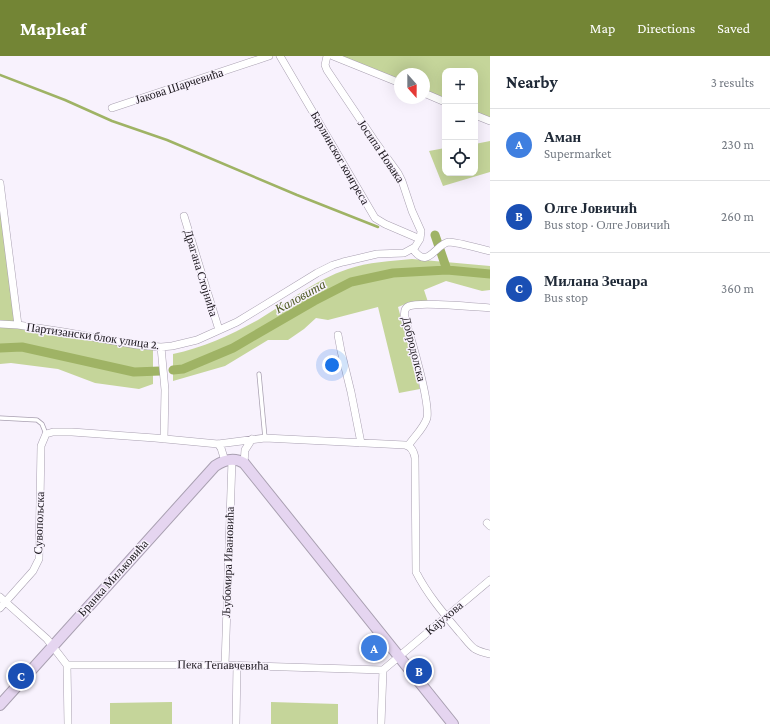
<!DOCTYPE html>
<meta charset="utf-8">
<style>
body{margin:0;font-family:"Crimson Pro",serif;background:#f6f6f7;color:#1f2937}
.controls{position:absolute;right:12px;top:12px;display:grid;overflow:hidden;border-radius:8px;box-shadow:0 4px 16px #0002}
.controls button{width:36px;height:36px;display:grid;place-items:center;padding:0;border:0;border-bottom:1px solid #e0e1e3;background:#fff;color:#1f2937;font:20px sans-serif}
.compass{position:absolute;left:394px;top:12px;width:36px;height:36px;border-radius:50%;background:#fff;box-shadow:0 4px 16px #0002;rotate:159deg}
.you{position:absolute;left:332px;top:309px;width:14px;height:14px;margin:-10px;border:3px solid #fff;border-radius:50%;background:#1a73e8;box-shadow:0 0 0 6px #1a73e833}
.badge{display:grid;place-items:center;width:26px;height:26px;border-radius:50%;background:#738535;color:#fff;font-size:13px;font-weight:700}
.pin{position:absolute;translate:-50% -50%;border:2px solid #fff;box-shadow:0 1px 4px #0006}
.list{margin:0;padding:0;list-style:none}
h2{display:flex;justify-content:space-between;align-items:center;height:52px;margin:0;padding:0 16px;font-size:17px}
h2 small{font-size:13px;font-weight:400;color:#747a83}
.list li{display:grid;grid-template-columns:26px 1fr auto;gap:12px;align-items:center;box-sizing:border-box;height:72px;padding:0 16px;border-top:1px solid #e0e1e3}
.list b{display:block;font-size:15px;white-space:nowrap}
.list p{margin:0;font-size:13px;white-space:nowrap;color:#747a83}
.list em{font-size:13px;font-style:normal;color:#747a83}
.icon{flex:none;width:22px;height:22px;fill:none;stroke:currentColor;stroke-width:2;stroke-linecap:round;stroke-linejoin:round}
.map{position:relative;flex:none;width:490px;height:668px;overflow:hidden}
header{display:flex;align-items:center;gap:24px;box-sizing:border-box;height:56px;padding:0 20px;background:#738535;color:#fff}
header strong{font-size:19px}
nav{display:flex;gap:22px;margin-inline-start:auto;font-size:14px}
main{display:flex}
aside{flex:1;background:#fff}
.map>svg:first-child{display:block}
</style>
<header>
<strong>Mapleaf</strong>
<nav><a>Map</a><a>Directions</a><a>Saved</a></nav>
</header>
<main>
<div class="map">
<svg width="490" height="668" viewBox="0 0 490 668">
<rect width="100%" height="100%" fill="#f8f2fd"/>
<path fill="#c5d59a" d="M 332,0 L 490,0 L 490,66 L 475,60 L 475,15 L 445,15 L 445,47 L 424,38 L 424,18 L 400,18 L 400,28 Z
M 490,85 L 490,116 L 443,130 L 429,95 L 445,92 L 445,117 L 475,117 L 475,88 Z
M 0,132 L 18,269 L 153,294 L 153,328 L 139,333 L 95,327 L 58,313 L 11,307 L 0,308 Z
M 412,203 L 490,210 L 490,234 L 482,235 L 446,225 L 424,234 L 428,246 L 408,247 L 398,251 L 420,333 L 399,337 L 378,251 L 328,264 L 316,262 L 304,273 L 288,284 L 268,284 L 225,310 L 173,325 L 173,298 C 203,292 231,279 258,264 C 288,246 315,224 348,213 C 368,206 391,205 412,203 Z
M 172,646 L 172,668 L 110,668 L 110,647 Z
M 271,646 L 338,648 L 338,668 L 271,668 Z"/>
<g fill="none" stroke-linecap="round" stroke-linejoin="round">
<path stroke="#9fb365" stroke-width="2.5" d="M 0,19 L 65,44 L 112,65 L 167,84 L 297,139 L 378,171"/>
<path stroke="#9fb365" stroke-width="9" d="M 435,179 L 447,214
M 0,292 L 22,291 L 134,316 L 160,315
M 173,314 L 183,313 L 233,292 L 314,245 L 351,226 L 393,217 L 447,214 L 490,218"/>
<defs>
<path id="lane" d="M 259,318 L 265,382
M 0,362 L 37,364 L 42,368 L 46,378"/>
<path id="street" d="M 280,0 L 375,162 L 385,168 L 420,183
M 333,0 L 400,27
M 424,37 L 445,46
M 112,52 L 269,0
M 475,59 L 490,65
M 0,127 L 18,269
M 184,160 L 219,274
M 413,193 C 428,215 436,187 449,186 C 457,186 481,193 490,195
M 0,268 L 18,269 L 64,276 L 137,289 L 161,291 L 172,290 L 197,284 L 237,266 L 317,217 L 333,209 L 343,206 L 377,198 L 404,197 L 415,191 L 420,183 L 421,175 L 412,155 L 402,125 L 398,117 L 374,84 L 327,14 L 325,9 L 327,0
M 338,279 L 341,295 L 351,336 L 361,387
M 161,291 L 165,334 L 164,383
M 218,388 L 221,392 L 225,405
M 408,390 C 414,381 424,372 427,362 C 430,345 411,282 405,263 C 404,258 404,252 409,250 C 421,245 475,251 490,252
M 244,407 L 245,394 L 252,383
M 487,467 L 490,470
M 0,541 L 47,583 L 67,609 L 225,609 L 383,614 L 490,524
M 0,552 L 33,515 L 39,503 L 41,390 L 46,378 L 53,376 L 72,376 L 155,382 L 218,388 L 265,382 L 405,389 C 411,390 414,396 415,402 L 416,516 C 427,538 444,558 460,577 C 465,582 469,589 475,593 C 480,596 485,597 490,598
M 67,609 L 68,668
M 225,609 L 232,404
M 236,668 L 237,609
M 381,668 L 383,614"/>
<path id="secondary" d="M 0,649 L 215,410 C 224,404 234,401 244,407 L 453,668"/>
</defs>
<use href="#lane" stroke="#a9a0b1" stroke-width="5"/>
<use href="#street" stroke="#a9a0b1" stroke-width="8"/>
<use href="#secondary" stroke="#a9a0b1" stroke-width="12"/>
<use href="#lane" stroke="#fff" stroke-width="3.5"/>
<use href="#street" stroke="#fff" stroke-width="7"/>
<use href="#secondary" stroke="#e5d5f0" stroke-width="10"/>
</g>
<g text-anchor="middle" stroke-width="3" stroke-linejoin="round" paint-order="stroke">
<g font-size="12" fill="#1a161c" stroke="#f8f2fd">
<text transform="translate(179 30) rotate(-18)" y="4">Јакова Шарчевића</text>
<text transform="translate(381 95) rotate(56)" y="4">Јосипа Новака</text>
<text transform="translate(340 102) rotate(60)" y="4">Берлинског конгреса</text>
<text transform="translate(201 217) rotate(73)" y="4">Драгана Стојнића</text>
<text transform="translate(93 280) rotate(8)" y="4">Партизански блок улица 2.</text>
<text transform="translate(414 293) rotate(76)" y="4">Добродолска</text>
<text transform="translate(39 467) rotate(-88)" y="4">Сувопољска</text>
<text transform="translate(228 506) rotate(-88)" y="4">Љубомира Ивановића</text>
<text transform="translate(113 522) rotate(-48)" y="4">Бранка Миљковића</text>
<text transform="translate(444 562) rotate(-40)" y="4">Кајухова</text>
<text transform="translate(223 609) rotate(1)" y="4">Пека Тепавчевића</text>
</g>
<g font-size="13" font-style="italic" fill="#4c5921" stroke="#f8f2fd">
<text transform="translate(300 240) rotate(-29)" y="5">Каловита</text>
</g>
</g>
</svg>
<div class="controls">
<button>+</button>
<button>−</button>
<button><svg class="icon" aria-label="locate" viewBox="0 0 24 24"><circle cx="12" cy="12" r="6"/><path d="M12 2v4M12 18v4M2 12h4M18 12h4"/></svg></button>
</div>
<svg class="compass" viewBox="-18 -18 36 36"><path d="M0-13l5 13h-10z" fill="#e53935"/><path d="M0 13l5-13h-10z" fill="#747a83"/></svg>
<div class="you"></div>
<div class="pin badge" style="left:374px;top:592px;background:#3f7fe0">A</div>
<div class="pin badge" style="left:419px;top:615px;background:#1a4fb4">B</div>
<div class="pin badge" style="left:21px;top:620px;background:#1a4fb4">C</div>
</div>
<aside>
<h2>Nearby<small>3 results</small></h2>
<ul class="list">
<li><span class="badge" style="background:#3f7fe0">A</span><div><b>Аман</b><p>Supermarket</p></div><em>230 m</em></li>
<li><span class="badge" style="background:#1a4fb4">B</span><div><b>Олге Јовичић</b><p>Bus stop · Олге Јовичић</p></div><em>260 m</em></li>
<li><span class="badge" style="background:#1a4fb4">C</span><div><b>Милана Зечара</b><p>Bus stop</p></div><em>360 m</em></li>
</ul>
</aside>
</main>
